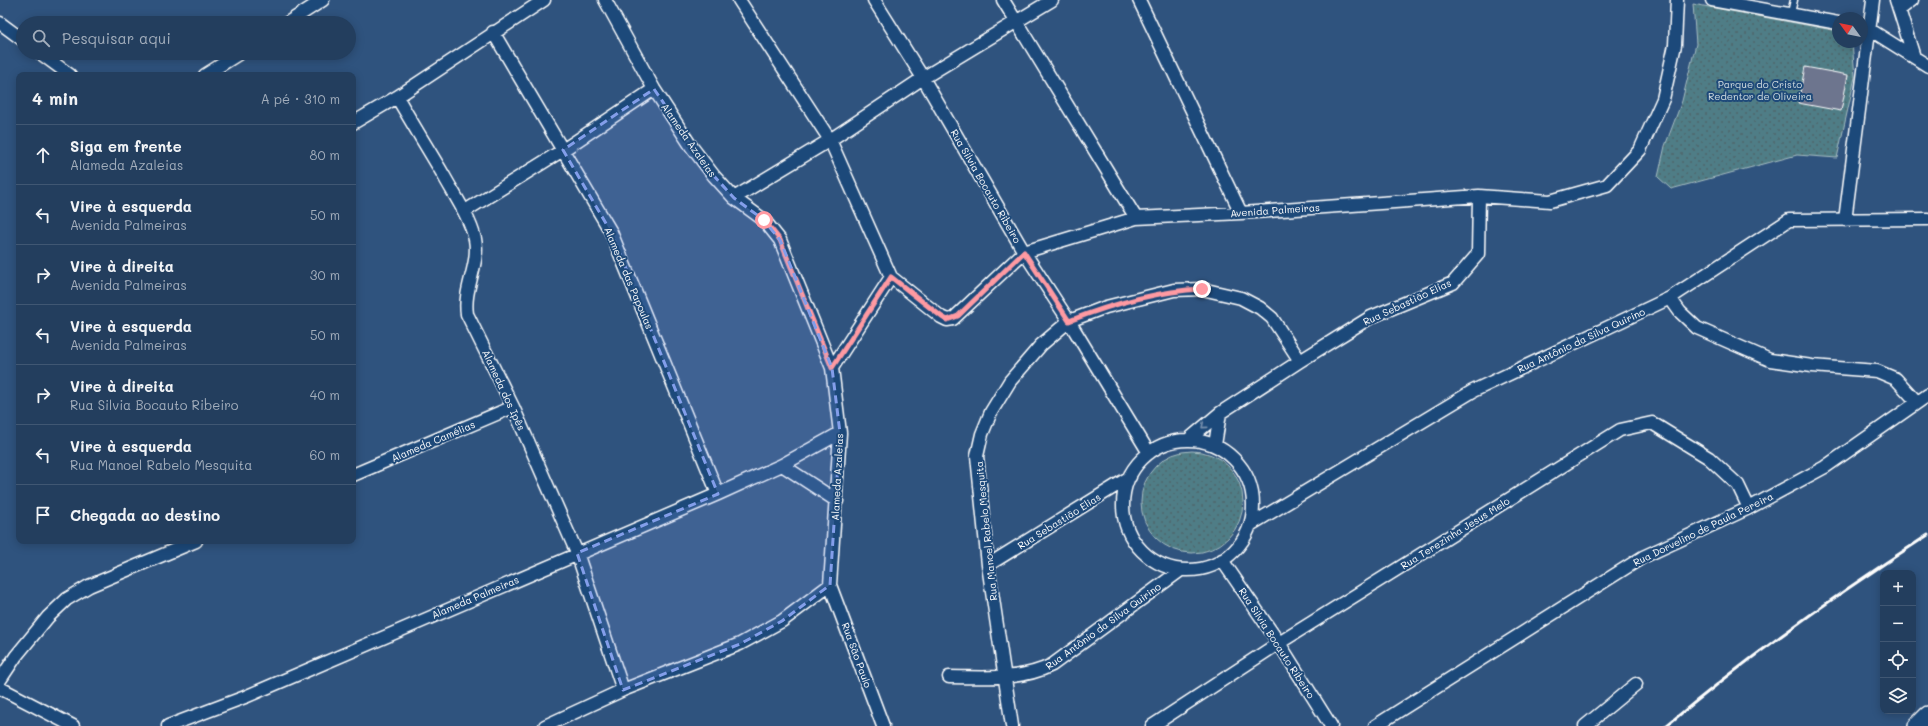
<!DOCTYPE html>
<html lang="pt">
<meta charset="utf-8">
<style>
body{margin:0;font-family:Mali,sans-serif;background:#2b4564;color:#f1f3f6}
.controls{position:absolute;right:12px;bottom:12px;display:grid;overflow:hidden;border-radius:8px;box-shadow:0 2px 10px #0003}
.controls button{width:36px;height:36px;display:grid;place-items:center;padding:0;border:0;border-bottom:1px solid #405773;background:#233e5e;color:#f1f3f6;font:20px sans-serif}
.compass{position:absolute;left:1832px;top:12px;width:36px;height:36px;border-radius:50%;background:#233e5e;box-shadow:0 2px 10px #0003;rotate:303deg}
.stop{position:absolute;width:12px;height:12px;margin:-9px;border:3px solid #ff9aa2;border-radius:50%;background:#fff}
.stop.end{background:#ff9aa2;border-color:#fff;box-shadow:0 1px 4px #0008}
.list{margin:0;padding:0;list-style:none}
h2{display:flex;justify-content:space-between;align-items:center;height:52px;margin:0;padding:0 16px;font-size:17px}
h2 small{font-size:13px;font-weight:400;color:#a3aebc}
.list li{display:grid;grid-template-columns:26px 1fr auto;gap:12px;align-items:center;box-sizing:border-box;height:60px;padding:0 16px;border-top:1px solid #405773}
.list b{display:block;font-size:15px;white-space:nowrap}
.list p{margin:0;font-size:13px;white-space:nowrap;color:#a3aebc}
.list em{font-size:13px;font-style:normal;color:#a3aebc}
.icon{flex:none;width:22px;height:22px;fill:none;stroke:currentColor;stroke-width:2;stroke-linecap:round;stroke-linejoin:round}
.map{position:relative;flex:none;width:1928px;height:726px;overflow:hidden}
.search{position:absolute;background:#233e5e;box-shadow:0 2px 10px #0003;left:16px;top:16px;width:340px;height:44px;display:flex;align-items:center;gap:10px;box-sizing:border-box;padding:0 14px;border-radius:22px;color:#a3aebc;font-size:15px}
.panel{position:absolute;background:#233e5e;box-shadow:0 2px 10px #0003;left:16px;top:72px;width:340px;height:472px;border-radius:8px}
.map>svg:first-child{display:block}
</style>
<div class="map">
<svg width="1928" height="726" viewBox="0 0 1928 726">
<defs>
<pattern id="park-dots" width="8" height="8" patternUnits="userSpaceOnUse"><rect width="8" height="8" fill="#507d86"/><path d="M2 2h.1M6 6h.1" fill="none" stroke="#4e6469" stroke-width="1.8" stroke-linecap="round"/></pattern>
</defs>
<rect width="100%" height="100%" fill="#2f537e"/>
<filter id="ink" filterUnits="userSpaceOnUse"><feTurbulence type="fractalNoise" baseFrequency=".025" numOctaves="2"/><feDisplacementMap in="SourceGraphic" scale="8" xChannelSelector="R" yChannelSelector="G"/><feConvolveMatrix kernelMatrix="1 2 1 2 8 2 1 2 1" color-interpolation-filters="sRGB"/></filter>
<g filter="url(#ink)">
<path fill="url(#park-dots)" stroke="#a8bec2" d="M 1693,4 L 1838,31 L 1838,42 L 1852,42 L 1855,77 L 1837,158 L 1797,155 L 1671,189 L 1658,177 L 1665,146 L 1682,101 L 1696,44 Z
M1141 502a51 51 0 1 1 102 0a51 51 0 1 1-102 0Z"/>
<path fill="#6d758e" stroke="#fff" d="M 1805,67 L 1848,75 L 1841,111 L 1798,103 Z"/>
<g fill="none" stroke-linecap="round" stroke-linejoin="round">
<defs>
<path id="lane" d="M 1791,13 L 1794,0"/>
<path id="street" d="M 739,0 L 830,140 L 891,277
M 874,0 L 923,78 L 1024,252 L 1069,321 L 1149,453
M 1003,0 L 1136,218
M 1139,0 L 1241,213
M 1712,0 L 1838,23
M 1896,0 L 1914,57
M 1899,10 L 1912,0
M 0,23 L 23,40
M 287,23 L 323,0
M 1862,28 L 1869,29 L 1928,66
M 493,32 L 611,232 L 718,494
M 40,53 L 70,75
M 205,75 L 240,53
M 397,97 C 412,123 428,149 444,176 C 455,196 469,216 475,239 C 480,265 463,288 467,314 L 513,407 L 577,553 L 623,690
M 353,123 L 397,97 L 544,0
M 734,198 L 830,140 L 923,78 L 1052,0
M 465,211 L 563,150 L 654,89
M 1845,220 L 1873,0
M 1670,298 L 1680,312 L 1697,328 L 1770,360 L 1812,366 L 1877,371 L 1896,379 L 1917,402
M 832,368 L 891,277 L 941,317 L 947,320 L 953,319 L 1024,252 L 1136,218 L 1241,213 L 1479,196 L 1550,201 L 1607,185 L 1640,150 L 1663,99 L 1675,45 L 1677,0
M 1188,440 L 1220,413 L 1300,361 L 1371,317 L 1453,283 L 1478,254 L 1479,196
M1123 505a65 65 0 1 1 130 0a65 65 0 1 1-130 0Z
M 1215,445 L 1220,413
M 782,465 L 837,501
M 353,475 L 513,407
M 1250,525 L 1473,391 L 1670,298 L 1789,220 L 1928,219
M 1222,560 L 1279,643 L 1331,726
M 988,565 L 1130,477
M 830,585 L 883,726
M 949,677 C 984,677 1020,681 1052,665 L 1181,570
M 0,680 L 16,656 L 48,617 L 67,599 L 89,586 L 196,541
M 0,688 L 73,726
M 168,726 L 245,697 L 718,494 L 782,465 L 840,433
M 545,726 L 623,690 L 740,644 L 782,621 L 830,585 L 840,433 L 832,368 L 780,240 L 764,220 L 734,198 L 714,176 L 691,146 L 654,89 L 605,0
M 1012,726 L 988,565 L 977,456 L 982,434 L 991,412 L 1010,381 L 1041,345 L 1069,321 L 1106,307 L 1174,290 L 1202,289 L 1241,298 L 1260,308 L 1272,318 L 1300,361
M 1152,726 L 1279,643 L 1620,430 L 1652,423 L 1709,458 L 1738,485 L 1749,508
M 1375,726 L 1643,557 L 1749,508 L 1825,467 L 1928,395
M 1585,726 L 1636,684"/>
<path id="secondary" d="M 1917,726 L 1928,715"/>
</defs>
<use href="#lane" stroke="#fff" stroke-width="9"/>
<use href="#street" stroke="#fff" stroke-width="15"/>
<use href="#secondary" stroke="#fff" stroke-width="20"/>
<use href="#lane" stroke="#1f4a7a" stroke-width="6"/>
<use href="#street" stroke="#1f4a7a" stroke-width="12"/>
<use href="#secondary" stroke="#1f4a7a" stroke-width="17"/>
<path stroke="#fff" stroke-width="3" d="M 1666,726 C 1749,656 1837,594 1928,535"/>
</g>
<defs><path id="oneway-chevron" d="M-2-3.5L2.5 0L-2 3.5" fill="none" stroke-width="1.6" stroke-linecap="round" stroke-linejoin="round"/></defs>
<use stroke="#7992af" href="#oneway-chevron" transform="translate(1204 426) rotate(140)"/>
</g>
<g fill="none" stroke-linecap="round" stroke-linejoin="round" filter="url(#ink)">
<path stroke="#ff9aa2" stroke-width="5" d="M 764,220 L 780,240 L 832,368 L 891,277 L 942,317 L 947,320 L 958,316 L 1024,252 L 1069,321 C 1112,304 1156,291 1202,289"/>
</g>
<path fill="#839eea" fill-opacity="0.2" stroke="#839eea" stroke-width="3" stroke-dasharray="8 5" stroke-linejoin="round" d="M 654,89 L 714,176 L 734,198 L 764,220 L 780,240 L 832,368 L 840,433 L 830,585 L 782,621 L 740,644 L 623,690 L 577,553 L 718,494 L 611,232 L 563,150 Z"/>
<g text-anchor="middle" stroke-width="4" stroke-linejoin="round" paint-order="stroke">
<g font-size="10" fill="#d3dee1" stroke="#1f4a7a">
<text x="1760" y="88">Parque do Cristo<tspan x="1760" dy="12">Redentor de Oliveira</tspan></text>
</g>
<g font-size="10" fill="#fff" stroke="#1f4a7a">
<text transform="translate(689 140) rotate(55)" y="4">Alameda Azaleias</text>
<text transform="translate(986 186) rotate(60)" y="4">Rua Silvia Bocauto Ribeiro</text>
<text transform="translate(1275 210) rotate(-4)" y="4">Avenida Palmeiras</text>
<text transform="translate(629 278) rotate(67)" y="4">Alameda das Papoulas</text>
<text transform="translate(1407 302) rotate(-25)" y="4">Rua Sebastião Elias</text>
<text transform="translate(1581 340) rotate(-25)" y="4">Rua Antônio da Silva Quirino</text>
<text transform="translate(504 390) rotate(65)" y="4">Alameda dos Ipês</text>
<text transform="translate(433 441) rotate(-23)" y="4">Alameda Camélias</text>
<text transform="translate(837 477) rotate(-87)" y="4">Alameda Azaleias</text>
<text transform="translate(1059 521) rotate(-32)" y="4">Rua Sebastião Elias</text>
<text transform="translate(1703 529) rotate(-26)" y="4">Rua Dorvelino de Paula Pereira</text>
<text transform="translate(986 531) rotate(-96)" y="4">Rua Manoel Rabelo Mesquita</text>
<text transform="translate(1455 533) rotate(-32)" y="4">Rua Terezinha Jesus Melo</text>
<text transform="translate(475 597) rotate(-23)" y="4">Alameda Palmeiras</text>
<text transform="translate(1103 626) rotate(-36)" y="4">Rua Antônio da Silva Quirino</text>
<text transform="translate(1277 643) rotate(57)" y="4">Rua Silvia Bocauto Ribeiro</text>
<text transform="translate(857 655) rotate(70)" y="4">Rua São Paulo</text>
</g>
</g>
</svg>
<div class="controls">
<button>+</button>
<button>−</button>
<button><svg class="icon" aria-label="locate" viewBox="0 0 24 24"><circle cx="12" cy="12" r="6"/><path d="M12 2v4M12 18v4M2 12h4M18 12h4"/></svg></button>
<button><svg class="icon" aria-label="layers" viewBox="0 0 24 24"><path d="M12 4l9 5-9 5-9-5zM3 14l9 5 9-5"/></svg></button>
</div>
<svg class="compass" viewBox="-18 -18 36 36"><path d="M0-13l5 13h-10z" fill="#e53935"/><path d="M0 13l5-13h-10z" fill="#a3aebc"/></svg>
<div class="stop" style="left:764px;top:220px"></div>
<div class="stop end" style="left:1202px;top:289px"></div>
<div class="search"><svg class="icon" aria-label="search" viewBox="0 0 24 24"><circle cx="10" cy="10" r="6"/><path d="M15 15l6 6"/></svg>Pesquisar aqui</div>
<section class="panel">
<h2>4 min<small>A pé · 310 m</small></h2>
<ul class="list">
<li><svg class="icon" aria-label="ahead" viewBox="0 0 24 24"><path d="M12 20V5M6 11l6-6 6 6"/></svg><div><b>Siga em frente</b><p>Alameda Azaleias</p></div><em>80 m</em></li>
<li><svg class="icon" aria-label="left" viewBox="0 0 24 24"><path d="M17 20v-9H6M10 6l-5 5 5 5"/></svg><div><b>Vire à esquerda</b><p>Avenida Palmeiras</p></div><em>50 m</em></li>
<li><svg class="icon" aria-label="right" viewBox="0 0 24 24"><path d="M7 20v-9h11M14 6l5 5-5 5"/></svg><div><b>Vire à direita</b><p>Avenida Palmeiras</p></div><em>30 m</em></li>
<li><svg class="icon" aria-label="left" viewBox="0 0 24 24"><path d="M17 20v-9H6M10 6l-5 5 5 5"/></svg><div><b>Vire à esquerda</b><p>Avenida Palmeiras</p></div><em>50 m</em></li>
<li><svg class="icon" aria-label="right" viewBox="0 0 24 24"><path d="M7 20v-9h11M14 6l5 5-5 5"/></svg><div><b>Vire à direita</b><p>Rua Silvia Bocauto Ribeiro</p></div><em>40 m</em></li>
<li><svg class="icon" aria-label="left" viewBox="0 0 24 24"><path d="M17 20v-9H6M10 6l-5 5 5 5"/></svg><div><b>Vire à esquerda</b><p>Rua Manoel Rabelo Mesquita</p></div><em>60 m</em></li>
<li><svg class="icon" aria-label="arrive" viewBox="0 0 24 24"><path d="M6 21V4h12l-3 4 3 4H6"/></svg><div><b>Chegada ao destino</b></div></li>
</ul>
</section>
</div>
